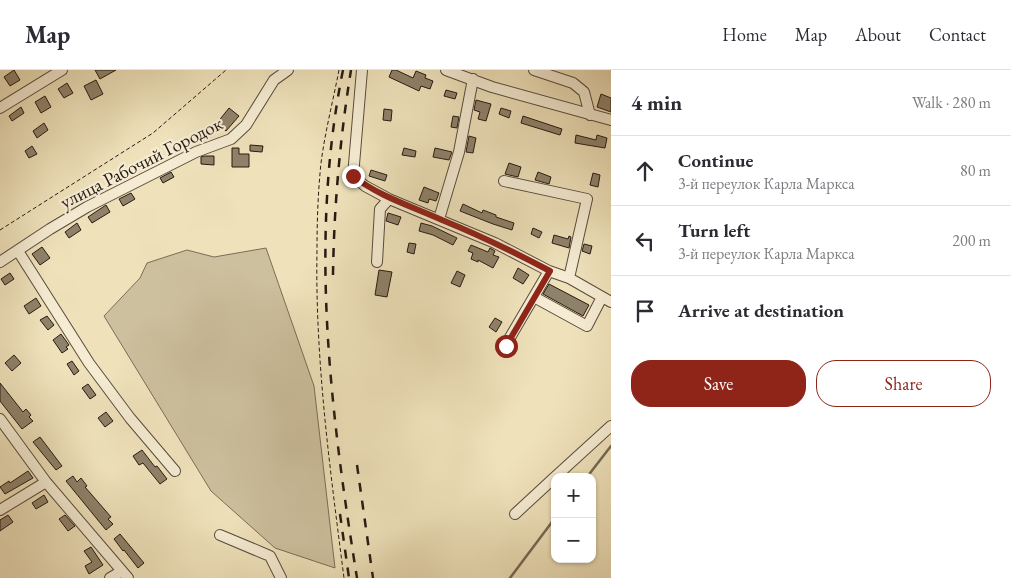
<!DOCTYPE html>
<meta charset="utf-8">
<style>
body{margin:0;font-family:"EB Garamond",serif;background:#f2f2f3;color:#2b2b33}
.controls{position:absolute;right:15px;bottom:15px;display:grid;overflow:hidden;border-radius:10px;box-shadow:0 1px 4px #0004}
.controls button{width:45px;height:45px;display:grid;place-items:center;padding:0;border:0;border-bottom:1px solid #e1e1e2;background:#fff;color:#2b2b33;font:25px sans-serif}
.stop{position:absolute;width:15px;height:15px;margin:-11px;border:4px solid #8f2418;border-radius:50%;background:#fff}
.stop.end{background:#8f2418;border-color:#fff;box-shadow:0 1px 5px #0008}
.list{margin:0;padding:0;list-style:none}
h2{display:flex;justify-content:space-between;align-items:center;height:65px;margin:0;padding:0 20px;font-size:21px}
h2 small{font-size:16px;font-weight:400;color:#7c7c81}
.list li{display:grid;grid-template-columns:32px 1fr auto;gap:15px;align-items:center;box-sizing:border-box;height:70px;padding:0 20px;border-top:1px solid #e1e1e2}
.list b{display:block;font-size:19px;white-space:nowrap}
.list p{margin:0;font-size:16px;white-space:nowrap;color:#7c7c81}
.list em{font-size:16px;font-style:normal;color:#7c7c81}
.actions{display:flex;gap:10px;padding:15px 20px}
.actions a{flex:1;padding:11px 0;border:1px solid #8f2418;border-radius:20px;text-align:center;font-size:18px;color:#8f2418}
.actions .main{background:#8f2418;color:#fff}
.icon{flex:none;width:28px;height:28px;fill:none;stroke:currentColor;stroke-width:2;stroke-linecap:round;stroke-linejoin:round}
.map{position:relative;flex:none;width:611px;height:508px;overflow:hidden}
header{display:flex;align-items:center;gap:30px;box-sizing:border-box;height:70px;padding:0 25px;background:#fff;border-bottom:1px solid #e1e1e2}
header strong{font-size:24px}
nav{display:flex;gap:28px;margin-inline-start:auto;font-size:18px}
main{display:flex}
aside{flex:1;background:#fff}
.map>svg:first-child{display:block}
</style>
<header>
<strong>Map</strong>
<nav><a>Home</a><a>Map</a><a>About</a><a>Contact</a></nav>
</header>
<main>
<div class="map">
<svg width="611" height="508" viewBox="0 0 611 508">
<rect width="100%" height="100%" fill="#efe2bb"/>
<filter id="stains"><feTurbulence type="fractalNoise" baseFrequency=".004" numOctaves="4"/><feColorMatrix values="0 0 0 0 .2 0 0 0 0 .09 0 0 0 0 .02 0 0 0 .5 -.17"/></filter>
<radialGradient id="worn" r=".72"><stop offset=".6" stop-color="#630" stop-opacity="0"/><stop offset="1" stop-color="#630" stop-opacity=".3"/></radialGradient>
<path fill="#cdc09e" stroke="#7a6d58" d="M 266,178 L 314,316 L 335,498 L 275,478 L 211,421 L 104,246 L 140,208 L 147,193 L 187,180 L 214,187 Z"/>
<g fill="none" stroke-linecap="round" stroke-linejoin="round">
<path stroke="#766956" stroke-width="2.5" d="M 587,407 L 611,376
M 510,508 L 555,448"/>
</g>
<path fill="#8f826a" stroke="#261a13" d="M 14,0 L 20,10 L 10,16 L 4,7 Z
M 95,0 L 116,0 L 100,9 Z
M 392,0 L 396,0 L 413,8 L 416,1 L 426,5 L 425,8 L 433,11 L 430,19 L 421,16 L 419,21 L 389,7 Z
M 96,10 L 103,24 L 91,30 L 84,16 Z
M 67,13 L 73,23 L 64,28 L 58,19 Z
M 446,20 L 457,23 L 455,29 L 444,26 Z
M 601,24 L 611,28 L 611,42 L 597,37 Z
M 45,26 L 51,37 L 41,43 L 35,32 Z
M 476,30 L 491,34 L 486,51 L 478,49 L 480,42 L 474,40 Z
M 21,37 L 24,43 L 12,51 L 9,46 Z
M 229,38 L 239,46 L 226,61 L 217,53 Z
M 501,38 L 511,41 L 509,48 L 499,44 Z
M 384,39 L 392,40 L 391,51 L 383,50 Z
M 453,46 L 459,47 L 457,58 L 451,57 Z
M 523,46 L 562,59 L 560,65 L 521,53 Z
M 44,53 L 48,60 L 37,68 L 33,61 Z
M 576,65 L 596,70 L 597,65 L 607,68 L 605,78 L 575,73 Z
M 469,66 L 476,68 L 473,83 L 466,82 Z
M 250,75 L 263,76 L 262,82 L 250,81 Z
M 32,76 L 37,84 L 29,88 L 25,81 Z
M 232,78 L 239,78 L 239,84 L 249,84 L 249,97 L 232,97 Z
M 404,78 L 416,81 L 415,87 L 402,85 Z
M 435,78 L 452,82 L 449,90 L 433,87 Z
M 204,86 L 214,86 L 214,95 L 201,94 L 201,87 Z
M 509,93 L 521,97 L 518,107 L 505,104 Z
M 371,100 L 387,105 L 385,111 L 369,106 Z
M 171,102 L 174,107 L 163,113 L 160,108 Z
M 538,102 L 551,107 L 549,114 L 535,110 Z
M 593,103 L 600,105 L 598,117 L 590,115 Z
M 424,117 L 439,123 L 436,131 L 429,129 L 428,133 L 419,130 Z
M 131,123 L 135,129 L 123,136 L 119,129 Z
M 463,134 L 482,143 L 483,140 L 496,145 L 496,147 L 514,153 L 512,160 L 493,154 L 460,141 Z
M 106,135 L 110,142 L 92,153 L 88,147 Z
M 388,143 L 401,147 L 398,155 L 386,151 Z
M 77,153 L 81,160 L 69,168 L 65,162 Z
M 421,153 L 432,156 L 457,168 L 453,175 L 433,165 L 419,161 Z
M 533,158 L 542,162 L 539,168 L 531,164 Z
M 554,165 L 568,169 L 569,166 L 571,167 L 569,178 L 552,173 Z
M 409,173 L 416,174 L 414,184 L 407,182 Z
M 584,174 L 592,176 L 590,184 L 582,181 Z
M 471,175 L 488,182 L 490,178 L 495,181 L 493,185 L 499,187 L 493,198 L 478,190 L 478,192 L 471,189 L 473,183 L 468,181 Z
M 42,177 L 50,188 L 40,195 L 32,184 Z
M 518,198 L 529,205 L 523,214 L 513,208 Z
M 379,200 L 392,202 L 387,227 L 375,225 Z
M 457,201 L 465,205 L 460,217 L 451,213 Z
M 10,203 L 14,209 L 5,215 L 1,209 Z
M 549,214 L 589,235 L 583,246 L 543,224 Z
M 36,228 L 41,236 L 29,244 L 24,236 Z
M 47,246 L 54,255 L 48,260 L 40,250 Z
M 495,248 L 502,252 L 496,262 L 489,257 Z
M 61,264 L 69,275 L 66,277 L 68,279 L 62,283 L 53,270 Z
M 14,285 L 21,293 L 12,301 L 5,293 Z
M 72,291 L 79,301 L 74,305 L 67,294 Z
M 0,313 L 23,342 L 26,339 L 31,345 L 29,347 L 33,351 L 22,359 L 0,331 Z
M 88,314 L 96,325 L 90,329 L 82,318 Z
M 106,342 L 113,351 L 105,357 L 98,348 Z
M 40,367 L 62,396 L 56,400 L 33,372 Z
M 142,380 L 155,397 L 157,396 L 167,409 L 160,414 L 143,393 L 139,395 L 133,386 Z
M 28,401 L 33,408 L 5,424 L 0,417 L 9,411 L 10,413 Z
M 73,406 L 77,412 L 81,408 L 87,416 L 85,417 L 111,447 L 108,449 L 113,454 L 106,460 L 66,411 Z
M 44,425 L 48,432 L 36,439 L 32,433 Z
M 8,445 L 13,452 L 0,461 L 0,450 Z
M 65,445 L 75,456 L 68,461 L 59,449 Z
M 120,464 L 144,493 L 138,498 L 124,480 L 123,481 L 114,469 Z
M 91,477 L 103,495 L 89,504 L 85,496 L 92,492 L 84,481 Z"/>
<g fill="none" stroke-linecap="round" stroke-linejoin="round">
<defs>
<path id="minor" d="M 362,0 L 353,106 L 365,116 L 389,129 L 495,173 L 549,201 L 569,208 L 611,232
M 446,0 L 492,17 L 611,50
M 534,0 L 573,13 L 584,22 L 590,45
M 0,38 L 62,0
M 504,111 L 587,129 L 569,208
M 439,149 L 459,82 L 473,9
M 18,181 L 89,293 L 130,348 L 175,401
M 0,192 L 50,159 L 87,137 L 196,82 L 231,69 L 246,55 L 274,10 L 288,0
M 377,192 L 380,139 L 389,129
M 534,227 L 587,256 L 602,227
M 505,276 L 549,201
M 0,349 L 46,412 L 128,508
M 555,407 L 611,356
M 0,440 L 46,412
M 515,444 L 555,407
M 220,465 L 270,486 L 281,508
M 110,508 L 122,501"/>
</defs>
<use href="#minor" stroke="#584c3d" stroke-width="12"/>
<path stroke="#261a13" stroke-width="1" stroke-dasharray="4 2.5" stroke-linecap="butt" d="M 339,0 C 333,31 325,62 321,93 C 318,122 317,151 317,180 C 315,290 330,399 344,508
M 0,160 L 153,63 L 226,0"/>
<use href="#minor" stroke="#f5ecd3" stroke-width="10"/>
<path stroke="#261a13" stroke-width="2.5" stroke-dasharray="9 9" stroke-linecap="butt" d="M 343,0 C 309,168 330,340 357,508
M 333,205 C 334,136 340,68 351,0
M 357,395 L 373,508
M 340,444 L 349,508"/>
</g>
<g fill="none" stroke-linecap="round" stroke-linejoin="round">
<path stroke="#8f2418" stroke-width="6" d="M 353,106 C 380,127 411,136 442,150 C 479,165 514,182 550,201 L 506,276"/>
</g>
<g text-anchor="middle" stroke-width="4.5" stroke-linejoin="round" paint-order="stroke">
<g font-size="19" fill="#261a13" stroke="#f5ecd3">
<text transform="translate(141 92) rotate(-27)" y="7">улица Рабочий Городок</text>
</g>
</g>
<rect width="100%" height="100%" filter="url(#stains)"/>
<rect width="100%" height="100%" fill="url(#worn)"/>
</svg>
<div class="controls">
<button>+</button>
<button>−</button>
</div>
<div class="stop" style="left:506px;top:276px"></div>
<div class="stop end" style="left:353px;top:106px"></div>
</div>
<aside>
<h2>4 min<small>Walk · 280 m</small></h2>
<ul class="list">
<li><svg class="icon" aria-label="ahead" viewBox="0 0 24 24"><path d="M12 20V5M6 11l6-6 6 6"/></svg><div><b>Continue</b><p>3-й переулок Карла Маркса</p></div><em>80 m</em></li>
<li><svg class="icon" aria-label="left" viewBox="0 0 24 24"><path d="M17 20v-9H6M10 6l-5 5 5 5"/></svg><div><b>Turn left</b><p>3-й переулок Карла Маркса</p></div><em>200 m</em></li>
<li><svg class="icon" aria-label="arrive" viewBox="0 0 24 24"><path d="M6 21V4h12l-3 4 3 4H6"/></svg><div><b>Arrive at destination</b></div></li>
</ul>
<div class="actions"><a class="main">Save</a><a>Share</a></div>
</aside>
</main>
